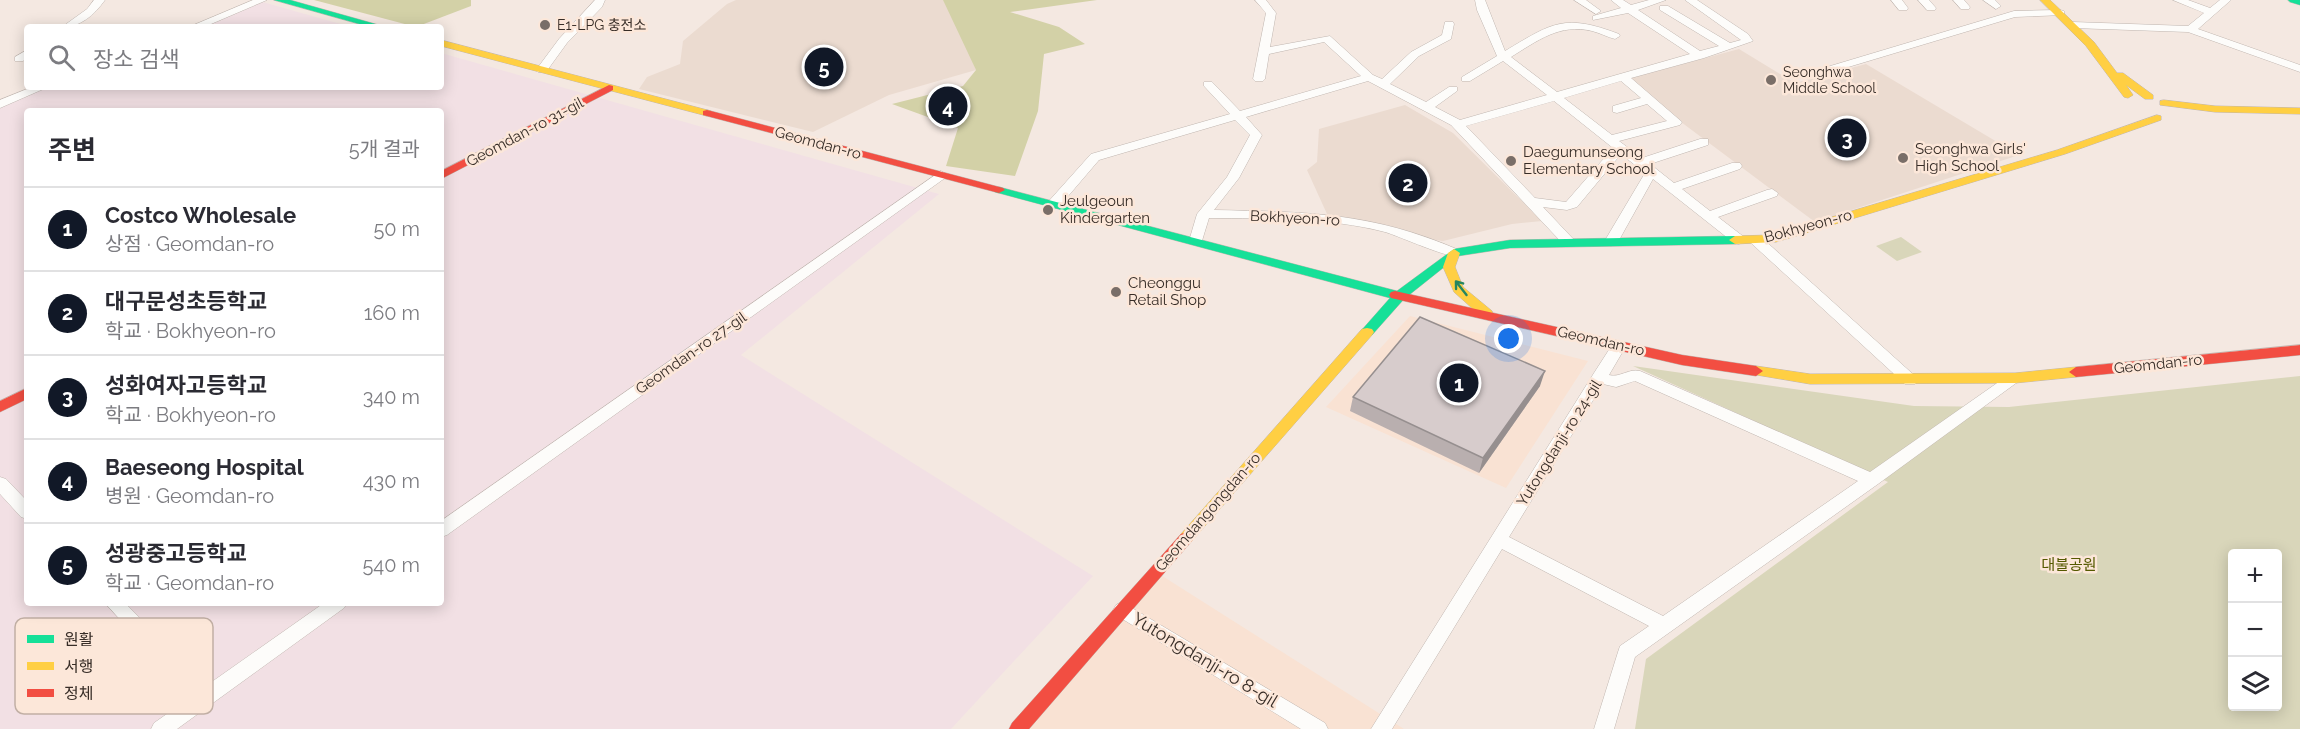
<!DOCTYPE html>
<html lang="ko">
<meta charset="utf-8">
<style>
body{margin:0;font-family:Raleway,"Noto Sans KR",sans-serif;background:#f7f7f7;color:#2b2b33}
.controls{position:absolute;right:18px;bottom:18px;display:grid;overflow:hidden;border-radius:6px;box-shadow:0 3px 15px #0003}
.controls button{width:54px;height:54px;display:grid;place-items:center;padding:0;border:0;border-bottom:2px solid #e1e1e2;background:#fff;color:#2b2b33;font:30px sans-serif}
.you{position:absolute;left:1509px;top:339px;width:21px;height:21px;margin:-15px;border:4px solid #fff;border-radius:50%;background:#1a73e8;box-shadow:0 0 0 9px #1a73e833}
.badge{display:grid;place-items:center;width:39px;height:39px;border-radius:50%;background:#111827;color:#fff;font-size:20px;font-weight:700}
.pin{position:absolute;translate:-50% -50%;border:3px solid #fff;box-shadow:0 2px 6px #0006}
.list{margin:0;padding:0;list-style:none}
h2{display:flex;justify-content:space-between;align-items:center;height:78px;margin:0;padding:0 24px;font-size:26px}
h2 small{font-size:20px;font-weight:400;color:#7c7c81}
.list li{display:grid;grid-template-columns:39px 1fr auto;gap:18px;align-items:center;box-sizing:border-box;height:84px;padding:0 24px;border-top:2px solid #e1e1e2}
.list b{display:block;font-size:22px;white-space:nowrap}
.list p{margin:0;font-size:20px;white-space:nowrap;color:#7c7c81}
.list em{font-size:20px;font-style:normal;color:#7c7c81}
.icon{flex:none;width:33px;height:33px;fill:none;stroke:currentColor;stroke-width:2;stroke-linecap:round;stroke-linejoin:round}
.map{position:relative;flex:none;width:2300px;height:729px;overflow:hidden}
.search{position:absolute;background:#fff;box-shadow:0 3px 15px #0003;left:24px;top:24px;width:420px;height:66px;display:flex;align-items:center;gap:15px;box-sizing:border-box;padding:0 21px;border-radius:6px;color:#7c7c81;font-size:22px}
.panel{position:absolute;background:#fff;box-shadow:0 3px 15px #0003;left:24px;top:108px;width:420px;height:498px;border-radius:6px}
.map>svg:first-child{display:block}
</style>
<div class="map">
<svg width="2300" height="729" viewBox="0 0 2300 729">
<rect width="100%" height="100%" fill="#f4e8e1"/>
<path fill="#f9e2d3" d="M 1410,316 L 1588,361 L 1506,488 L 1326,407 Z
M 1156,572 L 1404,729 L 1022,729 Z"/>
<path fill="#f2e0e4" fill-rule="evenodd" d="M 259,1 L 351,27 L 194,27 Z
M 441,53 L 939,194 L 741,355 L 1093,576 L 951,729 L 0,729 L 0,104 L 42,87 L 441,87 ZM 27,111 L 441,111 L 441,603 L 27,603 Z"/>
<path fill="#ebdbd0" d="M 736,0 L 950,0 L 976,70 L 889,95 L 813,132 L 639,89 L 647,77 L 680,64 L 683,41 L 727,4 Z
M 1739,49 L 1795,83 L 1866,64 L 2019,155 L 1815,222 L 1681,122 L 1631,78 Z
M 1405,105 L 1453,133 L 1542,221 L 1512,224 L 1443,241 L 1426,239 L 1376,223 L 1327,214 L 1307,170 L 1317,162 L 1319,129 Z"/>
<path fill="#d9d6ba" fill-rule="evenodd" d="M 1901,237 L 1922,252 L 1897,261 L 1876,246 Z
M 1633,366 L 1914,406 L 2009,407 L 2300,376 L 2300,729 L 1635,729 L 1646,659 L 1888,482 ZM 2232,554 L 2278,554 L 2278,706 L 2232,706 Z"/>
<path fill="#d3d1a7" d="M 314,0 L 471,0 L 471,6 L 416,27 Z
M 943,0 L 1097,0 L 1010,12 L 1059,27 L 1085,44 L 1044,54 L 1038,111 L 1015,176 L 946,166 L 958,128 L 892,104 L 963,86 L 976,70 Z"/>
<g fill="none" stroke-linecap="round" stroke-linejoin="round">
<defs>
<path id="street" d="M 94,0 L 105,0 C 94,15 81,27 62,27 L 87,9 Z
M 253,0 L 267,0 L 204,27 L 189,27 Z
M 595,0 L 605,0 L 602,7 L 567,43 L 546,72 L 538,72 L 536,70 L 559,39 Z
M 1255,0 L 1266,0 L 1276,13 L 1270,47 L 1330,36 L 1373,75 L 1382,79 L 1411,52 L 1442,35 L 1445,22 L 1453,22 L 1454,24 L 1451,39 L 1419,56 L 1390,84 L 1426,102 L 1449,87 L 1457,87 L 1457,91 L 1435,107 L 1460,120 L 1547,95 L 1503,61 L 1470,81 L 1462,81 L 1462,77 L 1497,56 L 1477,10 L 1475,0 L 1485,0 L 1505,51 C 1552,23 1564,13 1619,34 L 1620,36 L 1615,39 C 1607,37 1600,33 1592,31 C 1560,23 1537,41 1511,57 L 1557,92 L 1690,54 L 1628,13 L 1593,20 L 1593,16 L 1621,8 L 1611,0 L 1623,0 L 1631,5 L 1649,0 L 1666,0 L 1638,10 L 1700,51 L 1719,46 L 1660,10 L 1660,6 L 1668,6 L 1730,43 L 1741,40 L 1685,0 L 1697,0 L 1748,34 L 1753,41 L 1704,58 L 1631,78 L 1682,122 L 1680,125 L 1619,141 L 1642,158 L 1700,139 L 1708,139 L 1708,145 L 1650,164 L 1674,183 L 1732,163 L 1740,163 L 1742,166 L 1740,169 L 1682,189 L 1710,211 L 1767,190 L 1772,189 L 1778,193 L 1777,196 L 1718,217 L 1744,237 L 1746,240 L 1739,244 L 1734,243 L 1653,179 L 1618,242 L 1611,246 L 1604,242 L 1645,173 L 1621,154 L 1577,207 L 1567,210 L 1543,207 L 1577,243 L 1575,246 L 1565,246 L 1451,125 L 1368,81 L 1246,117 L 1262,135 L 1239,178 L 1214,210 C 1307,212 1371,212 1459,250 L 1461,253 L 1459,256 C 1449,259 1399,236 1385,232 C 1327,217 1268,219 1209,218 L 1201,244 L 1191,244 L 1189,241 L 1197,214 L 1227,177 L 1250,135 L 1235,120 L 1099,160 L 1058,208 L 1048,208 L 1046,205 L 1048,202 L 1091,154 L 1230,114 L 1204,86 L 1204,82 L 1212,82 L 1240,111 L 1361,76 L 1324,42 L 1269,54 L 1265,79 L 1263,81 L 1255,81 L 1253,79 L 1266,13 ZM 1621,81 L 1641,98 L 1613,106 L 1613,112 L 1617,113 L 1647,104 L 1667,121 L 1612,135 L 1564,98 ZM 1554,101 L 1613,148 L 1566,202 L 1535,198 L 1466,126 Z
M 1574,0 L 1586,0 L 1601,11 L 1596,14 Z
M 1891,0 L 1902,0 L 1908,8 L 1907,10 L 1899,10 Z
M 1918,0 L 1929,0 L 1936,8 L 1935,10 L 1927,10 Z
M 1953,0 L 1964,0 L 1970,7 L 1969,9 L 1961,9 Z
M 1983,0 L 1995,0 L 2001,6 L 1996,9 Z
M 2173,0 L 2188,0 L 2210,8 L 2220,0 L 2231,0 L 2198,29 L 2300,65 L 2300,72 L 2188,32 L 2073,28 L 2068,25 L 2073,22 L 2188,26 L 2204,13 Z
M 2060,10 L 2064,11 L 2064,15 L 2015,17 L 1815,77 L 1811,78 L 1805,75 L 1807,73 L 2014,11 Z
M 27,50 L 27,58 L 23,61 L 15,61 L 15,57 Z
M 32,87 L 48,87 L 0,108 L 0,100 Z
M 941,171 L 947,175 L 945,178 L 447,535 L 441,537 L 441,521 Z
M 1756,236 L 1761,237 L 1915,376 L 1918,380 L 1915,384 L 1905,384 L 1751,243 L 1749,240 Z
M 1619,341 L 1626,346 L 1609,375 C 1620,378 1629,368 1640,371 L 1870,472 L 2010,374 L 2020,374 L 2023,378 L 1878,484 L 1635,657 L 1614,729 L 1594,729 L 1618,652 L 1620,646 L 1649,626 L 1502,549 L 1392,729 L 1371,729 L 1594,373 L 1614,342 ZM 1635,381 L 1858,481 L 1663,616 L 1509,537 L 1603,384 L 1616,387 Z
M 0,477 L 6,479 L 27,501 L 27,519 L 21,517 L 0,494 Z
M 1122,602 L 1325,723 L 1328,729 L 1301,729 L 1116,615 L 1113,610 L 1116,605 Z
M 105,603 L 125,603 L 206,686 L 324,603 L 347,603 L 344,608 L 177,729 L 151,729 L 154,723 L 191,697 Z"/>
<path id="fast" d="M 274,0 L 290,0 L 386,27 L 370,27 Z
M 2288,0 L 2300,0 L 2300,5 L 2290,2 Z
M 999,187 L 1397,291 L 1454,249 L 1510,240 L 1735,236 L 1741,240 L 1735,244 L 1510,248 L 1458,256 L 1404,299 L 1372,335 L 1367,336 L 1360,332 L 1390,298 L 995,192 L 993,190 L 995,188 Z"/>
<path id="slow" d="M 2040,0 L 2050,0 L 2094,42 L 2117,73 L 2123,73 L 2153,95 L 2153,99 L 2145,99 L 2126,85 L 2133,95 L 2128,98 L 2124,97 L 2086,46 Z
M 441,40 L 711,111 L 712,113 L 707,116 L 441,46 Z
M 2164,100 L 2215,106 L 2300,108 L 2300,114 L 2215,112 L 2160,105 L 2160,101 Z
M 2157,115 L 2161,116 L 2161,120 L 2065,154 L 1776,242 L 1735,244 L 1729,240 L 1735,236 L 1771,235 L 2057,150 Z
M 1454,249 L 1460,253 L 1455,267 L 1463,287 L 1492,311 L 1493,314 L 1492,317 L 1482,317 L 1454,292 L 1443,267 L 1448,253 Z
M 1367,328 L 1372,329 L 1374,332 L 1372,335 L 1191,542 L 1186,544 L 1181,542 L 1178,538 L 1181,534 L 1362,329 Z
M 1756,366 L 1810,374 L 2015,373 L 2076,367 L 2083,372 L 2076,377 L 2015,383 L 1810,384 L 1751,374 L 1749,371 L 1751,368 Z"/>
<path id="jam" d="M 609,85 L 613,86 L 613,90 L 441,179 L 441,171 Z
M 707,110 L 1003,188 L 1005,190 L 999,193 L 703,115 L 703,111 Z
M 1395,291 L 1682,355 L 1756,366 L 1763,371 L 1756,376 L 1682,365 L 1391,298 L 1389,295 L 1391,292 Z
M 2300,345 L 2300,355 L 2076,377 L 2069,372 L 2076,367 Z
M 27,388 L 27,399 L 0,412 L 0,401 Z
M 1186,532 L 1191,534 L 1194,538 L 1191,542 L 1029,729 L 1009,729 L 1012,723 L 1181,534 Z"/>
</defs>
<use href="#street" stroke="#c0b6b0" stroke-width="1"/>
<use href="#fast" stroke="#c0b6b0" stroke-width="1"/>
<use href="#slow" stroke="#c0b6b0" stroke-width="1"/>
<use href="#jam" stroke="#c0b6b0" stroke-width="1"/>
<use href="#street" fill="#fdfcfa" fill-rule="evenodd"/>
<use href="#fast" fill="#16e098" fill-rule="evenodd"/>
<use href="#slow" fill="#ffcf43" fill-rule="evenodd"/>
<use href="#jam" fill="#f24e42" fill-rule="evenodd"/>
</g>
<path fill="#b9afaf" d="M 1540,386 L 1479,473 L 1350,411 L 1353,397 Z"/>
<path fill="#968f8f" d="M 1545,371 L 1540,386 L 1479,473 L 1483,458 Z"/>
<path fill="#d7cccc" stroke="#968f8f" stroke-width="1.5" d="M 1420,317 L 1545,371 L 1483,458 L 1353,397 Z"/>
<defs><path id="oneway-shaft" d="M-6 0H5M1.5-3L5.5 0L1.5 3" fill="none" stroke-width="1.6" stroke-linecap="round" stroke-linejoin="round" transform="scale(1.5)"/></defs>
<use stroke="#268660" href="#oneway-shaft" transform="translate(1461 288) rotate(-128)"/>
<g fill="#796e68" stroke="#fce7d9" stroke-width="2">
<circle cx="545" cy="25" r="6"/>
<circle cx="1771" cy="80" r="6"/>
<circle cx="1903" cy="158" r="6"/>
<circle cx="1511" cy="161" r="6"/>
<circle cx="1048" cy="210" r="6"/>
<circle cx="1116" cy="292" r="6"/>
</g>
<g text-anchor="middle" stroke-width="5" stroke-linejoin="round" paint-order="stroke">
<g font-size="14" fill="#372d27" stroke="#fce7d9" text-anchor="start">
<text x="557" y="30">E1-LPG 충전소</text>
<text x="1783" y="77">Seonghwa<tspan x="1783" dy="16">Middle School</tspan></text>
</g>
<g font-size="15" fill="#372d27" stroke="#fce7d9">
<text transform="translate(525 132) rotate(-28)" y="5">Geomdan-ro 31-gil</text>
<text transform="translate(818 143) rotate(15)" y="5">Geomdan-ro</text>
<text transform="translate(1295 218) rotate(3)" y="5">Bokhyeon-ro</text>
<text transform="translate(1808 226) rotate(-15)" y="5">Bokhyeon-ro</text>
<text transform="translate(1601 341) rotate(13)" y="5">Geomdan-ro</text>
<text transform="translate(691 353) rotate(-35)" y="5">Geomdan-ro 27-gil</text>
<text transform="translate(2158 364) rotate(-6)" y="5">Geomdan-ro</text>
<text transform="translate(1559 443) rotate(-58)" y="5">Yutongdanji-ro 24-gil</text>
<text transform="translate(1208 512) rotate(-49)" y="5">Geomdangongdan-ro</text>
</g>
<g font-size="15" fill="#372d27" stroke="#fce7d9" text-anchor="start">
<text x="1915" y="154">Seonghwa Girls'<tspan x="1915" dy="17">High School</tspan></text>
<text x="1523" y="157">Daegumunseong<tspan x="1523" dy="17">Elementary School</tspan></text>
<text x="1060" y="206">Jeulgeoun<tspan x="1060" dy="17">Kindergarten</tspan></text>
<text x="1128" y="288">Cheonggu<tspan x="1128" dy="17">Retail Shop</tspan></text>
</g>
<g font-size="15" fill="#555900" stroke="#fce7d9">
<text x="2069" y="570">대불공원</text>
</g>
<g font-size="18" fill="#372d27" stroke="#fce7d9">
<text transform="translate(1205 660) rotate(31)" y="6">Yutongdanji-ro 8-gil</text>
</g>
</g>
<rect x="15" y="618" width="198" height="96" rx="9" fill="#fce7d9" stroke="#c1afa4" stroke-width="1.5"/>
<rect x="27" y="635" width="27" height="8" fill="#16e098"/>
<rect x="27" y="662" width="27" height="8" fill="#ffcf43"/>
<rect x="27" y="689" width="27" height="8" fill="#f24e42"/>
<g font-size="16" fill="#372d27">
<text x="64" y="645">원활</text>
<text x="64" y="672">서행</text>
<text x="64" y="699">정체</text>
</g>
</svg>
<div class="controls">
<button>+</button>
<button>−</button>
<button><svg class="icon" aria-label="layers" viewBox="0 0 24 24"><path d="M12 4l9 5-9 5-9-5zM3 14l9 5 9-5"/></svg></button>
</div>
<div class="you"></div>
<div class="pin badge" style="left:1459px;top:383px">1</div>
<div class="pin badge" style="left:1408px;top:183px">2</div>
<div class="pin badge" style="left:1847px;top:138px">3</div>
<div class="pin badge" style="left:948px;top:106px">4</div>
<div class="pin badge" style="left:824px;top:67px">5</div>
<div class="search"><svg class="icon" aria-label="search" viewBox="0 0 24 24"><circle cx="10" cy="10" r="6"/><path d="M15 15l6 6"/></svg>장소 검색</div>
<section class="panel">
<h2>주변<small>5개 결과</small></h2>
<ul class="list">
<li><span class="badge">1</span><div><b>Costco Wholesale</b><p>상점 · Geomdan-ro</p></div><em>50 m</em></li>
<li><span class="badge">2</span><div><b>대구문성초등학교</b><p>학교 · Bokhyeon-ro</p></div><em>160 m</em></li>
<li><span class="badge">3</span><div><b>성화여자고등학교</b><p>학교 · Bokhyeon-ro</p></div><em>340 m</em></li>
<li><span class="badge">4</span><div><b>Baeseong Hospital</b><p>병원 · Geomdan-ro</p></div><em>430 m</em></li>
<li><span class="badge">5</span><div><b>성광중고등학교</b><p>학교 · Geomdan-ro</p></div><em>540 m</em></li>
</ul>
</section>
</div>
